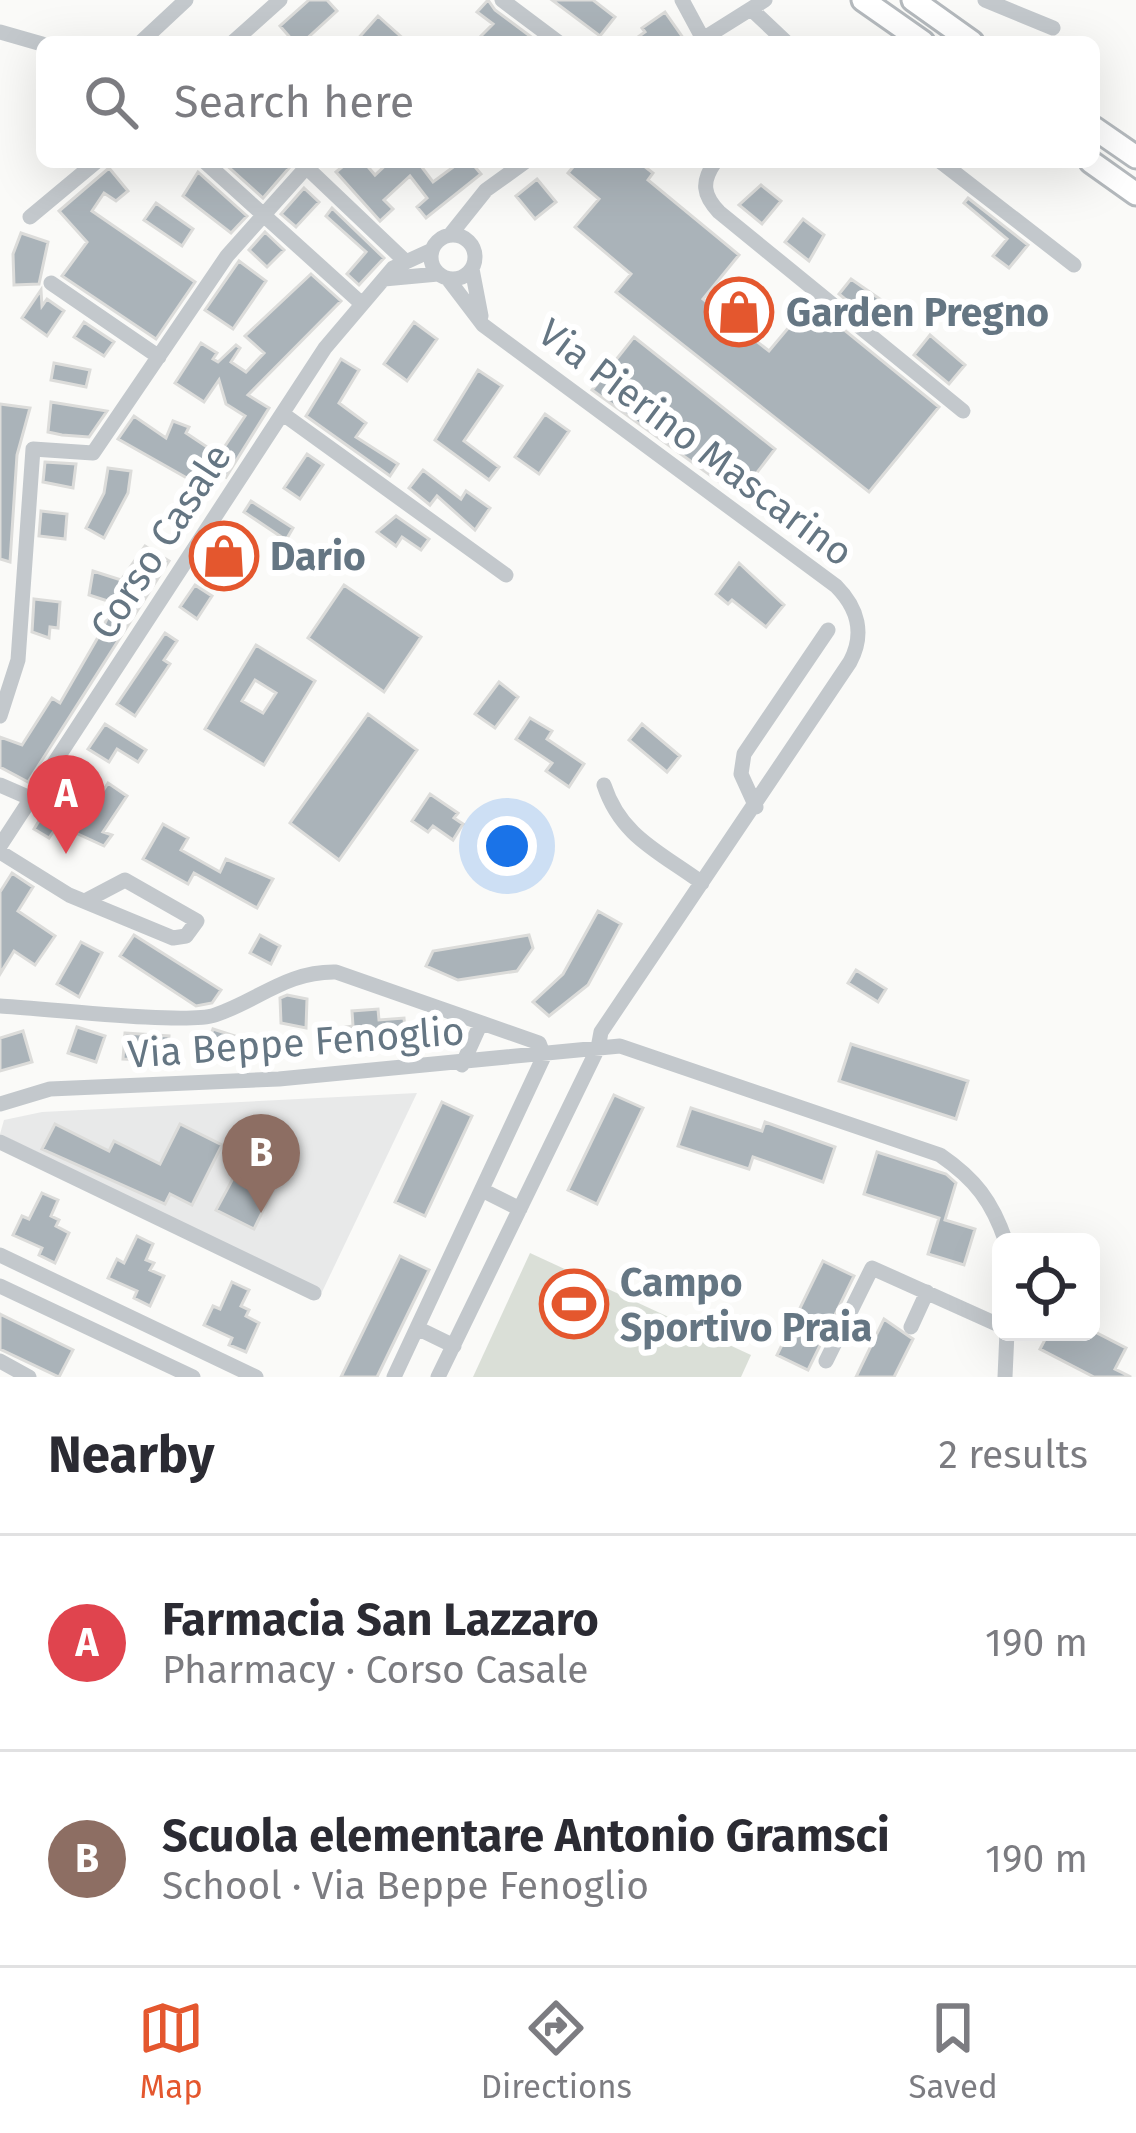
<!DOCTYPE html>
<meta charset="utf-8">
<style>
body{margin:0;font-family:"Fira Sans",sans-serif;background:#f2f2f3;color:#2b2b33}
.controls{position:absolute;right:36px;bottom:36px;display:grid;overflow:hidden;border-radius:18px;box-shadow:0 12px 48px #0002}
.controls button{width:108px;height:108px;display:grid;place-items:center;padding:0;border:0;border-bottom:3px solid #e1e1e2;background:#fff;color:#2b2b33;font:60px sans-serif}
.you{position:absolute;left:507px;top:846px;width:42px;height:42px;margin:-30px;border:9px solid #fff;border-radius:50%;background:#1a73e8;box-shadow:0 0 0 18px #1a73e833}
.badge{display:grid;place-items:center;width:78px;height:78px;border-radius:50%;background:#e4572e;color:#fff;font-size:39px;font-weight:700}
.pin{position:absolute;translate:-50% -99px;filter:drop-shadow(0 3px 6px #0008)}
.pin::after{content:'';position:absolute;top:63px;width:42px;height:36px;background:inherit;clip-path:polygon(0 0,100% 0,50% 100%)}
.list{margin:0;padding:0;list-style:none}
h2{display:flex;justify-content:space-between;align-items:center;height:156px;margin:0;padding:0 48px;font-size:51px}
h2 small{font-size:39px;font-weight:400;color:#7c7c81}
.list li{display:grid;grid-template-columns:78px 1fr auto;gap:36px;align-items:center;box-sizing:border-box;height:216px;padding:0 48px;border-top:3px solid #e1e1e2}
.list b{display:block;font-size:45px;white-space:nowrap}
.list p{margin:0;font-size:39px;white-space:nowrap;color:#7c7c81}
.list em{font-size:39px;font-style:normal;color:#7c7c81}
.icon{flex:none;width:66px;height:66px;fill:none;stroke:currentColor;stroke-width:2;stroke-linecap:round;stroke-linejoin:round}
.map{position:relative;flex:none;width:1136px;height:1377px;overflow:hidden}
.search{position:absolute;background:#fff;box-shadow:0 12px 48px #0002;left:36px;right:36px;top:36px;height:132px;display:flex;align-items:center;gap:30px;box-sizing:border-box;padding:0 42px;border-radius:18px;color:#7c7c81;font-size:45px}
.sheet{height:588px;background:#fff}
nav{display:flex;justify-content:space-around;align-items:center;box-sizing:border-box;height:168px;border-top:3px solid #e1e1e2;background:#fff;font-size:33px;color:#7c7c81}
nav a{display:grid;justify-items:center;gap:6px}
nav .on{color:#e4572e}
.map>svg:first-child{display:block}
</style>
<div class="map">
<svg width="1136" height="1377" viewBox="0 0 1136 1377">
<rect width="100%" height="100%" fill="#fafaf8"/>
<path fill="#e8e9e9" d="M 417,1093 L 322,1292 L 0,1134 L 4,1120 L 42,1112 Z"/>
<path fill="#dadfd7" d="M 530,1253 L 751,1355 L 741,1377 L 473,1377 Z"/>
<path fill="#aab3b9" stroke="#dcdcda" stroke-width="3" fill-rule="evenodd" d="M 309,0 L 327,0 L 337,11 L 303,42 L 294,42 L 280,26 Z
M 488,0 L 495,10 L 538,42 L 475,42 L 493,24 L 477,12 Z
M 552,0 L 593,0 L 615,17 L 600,36 Z
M 665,12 L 686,42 L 631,42 L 645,32 L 642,28 Z
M 378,16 L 407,42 L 355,42 Z
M 223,162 L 283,162 L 289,168 L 263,198 Z
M 348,162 L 364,162 L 375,175 L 389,162 L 418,162 L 433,182 L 460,162 L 471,162 L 481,174 L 426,218 L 417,207 L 427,198 L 410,176 L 384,200 L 393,209 L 380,221 L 336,172 Z
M 577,162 L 639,162 L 653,173 L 648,180 L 739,255 L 703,299 L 769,351 L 810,302 L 939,407 L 869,492 L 616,292 L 631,274 L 575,227 L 599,199 L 568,173 Z
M 109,168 L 128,191 L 116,201 L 104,193 L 92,211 L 195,282 L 156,339 L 62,276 L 87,242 L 59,211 Z
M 198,172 L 247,216 L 231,233 L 183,196 Z
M 537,179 L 556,202 L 535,219 L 516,196 Z
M 761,185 L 781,201 L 762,224 L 739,205 Z
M 304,188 L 319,202 L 296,227 L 281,214 Z
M 968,198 L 1028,245 L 1009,268 L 993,256 L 1007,239 L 964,203 Z
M 156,203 L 193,229 L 182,246 L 144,220 Z
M 332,208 L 384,258 L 359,285 L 347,274 L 366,252 L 326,216 Z
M 803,219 L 824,235 L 809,261 L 785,242 Z
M 265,232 L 284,250 L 267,267 L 249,250 Z
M 21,233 L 48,242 L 39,284 L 14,285 L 13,254 Z
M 239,261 L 266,281 L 233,329 L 205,310 Z
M 311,274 L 341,301 L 248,395 L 269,408 L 226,477 L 206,463 L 194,482 L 118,439 L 134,416 L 166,438 L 173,421 L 189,427 L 186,433 L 219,455 L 245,416 L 226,404 L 219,380 L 204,402 L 175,383 L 201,343 L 217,353 L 213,359 L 218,362 L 236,345 L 240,348 L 231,362 L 246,372 L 264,353 L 245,336 Z
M 851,279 L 890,306 L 875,324 L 839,294 Z
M 41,290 L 42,306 L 47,299 L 64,311 L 47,336 L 22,318 Z
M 84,322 L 114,342 L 104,356 L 74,337 Z
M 414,322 L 437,339 L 407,381 L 384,364 Z
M 930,335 L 965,365 L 949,384 L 914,355 Z
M 634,337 L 775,449 L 739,496 L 592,390 Z
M 341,359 L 359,370 L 339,403 L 366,423 L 356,437 L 398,464 L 390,476 L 306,416 Z
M 54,363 L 90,370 L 86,387 L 51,380 Z
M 478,370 L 502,386 L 464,441 L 499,467 L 489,480 L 435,440 Z
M 51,402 L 107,411 L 89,437 L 62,435 L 48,432 Z
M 0,404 L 30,408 L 17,455 L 10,562 L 0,559 Z
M 545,414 L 569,431 L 539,474 L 515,457 Z
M 307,454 L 323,465 L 300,499 L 284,488 Z
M 45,462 L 76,464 L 73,488 L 43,482 Z
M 108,468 L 131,471 L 128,493 L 104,538 L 86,528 L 104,493 Z
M 423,470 L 461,499 L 466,491 L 490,508 L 475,530 L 437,496 L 430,505 L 409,488 Z
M 251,501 L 293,528 L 286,540 L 244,512 Z
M 41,511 L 67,514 L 65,539 L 39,536 Z
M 396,516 L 429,539 L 421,550 L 402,537 L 396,546 L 377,532 Z
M 228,539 L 252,555 L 235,582 L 210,566 Z
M 145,546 L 169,561 L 28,782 L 0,767 L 0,737 L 22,745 L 52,698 L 60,703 L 101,632 L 114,603 L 89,595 L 93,571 L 121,580 Z
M 739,563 L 784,605 L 766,627 L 732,600 L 728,604 L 716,594 Z
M 195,585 L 212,596 L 197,619 L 180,607 Z
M 344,585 L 421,637 L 384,692 L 308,638 Z
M 34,599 L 60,602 L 58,628 L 50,627 L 49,638 L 32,632 Z
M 165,633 L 177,641 L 164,660 L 170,664 L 135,716 L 117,704 Z
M 256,645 L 315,681 L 264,765 L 205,729 ZM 255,680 L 276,693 L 263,713 L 242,701 Z
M 499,682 L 518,697 L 495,728 L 475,714 Z
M 368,714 L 417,750 L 339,860 L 290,823 Z
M 530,718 L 552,731 L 547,739 L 584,764 L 569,787 L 546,771 L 552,763 L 516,739 Z
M 105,724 L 146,750 L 138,762 L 117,749 L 109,762 L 88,749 Z
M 642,724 L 680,756 L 667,772 L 629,740 Z
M 108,783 L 127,796 L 103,832 L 112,835 L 104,846 L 58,825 L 49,838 L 34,829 L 48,806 L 83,822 Z
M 430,794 L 458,813 L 454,818 L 463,824 L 453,840 L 433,826 L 428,832 L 412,821 Z
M 163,824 L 188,838 L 181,850 L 220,872 L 226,859 L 273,879 L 257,908 L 194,873 L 188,884 L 143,859 Z
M 12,873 L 33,887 L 18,911 L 55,936 L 35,965 L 14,951 L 0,974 L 0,892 Z
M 598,911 L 621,924 L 588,985 L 549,1016 L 533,1002 L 563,974 Z
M 134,935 L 221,990 L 212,1003 L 196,1006 L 120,956 Z
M 260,935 L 280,946 L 271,964 L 250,953 Z
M 529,935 L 533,948 L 517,971 L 458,980 L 426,966 L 433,951 Z
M 81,942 L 102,953 L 79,997 L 57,984 Z
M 856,970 L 886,989 L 878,1002 L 848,983 Z
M 287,995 L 307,999 L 306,1028 L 281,1023 L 280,998 Z
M 378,1009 L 379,1020 L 404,1018 L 406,1043 L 347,1047 L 346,1027 L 353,1026 L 352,1011 Z
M 77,1027 L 105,1036 L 96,1062 L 68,1053 Z
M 213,1029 L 238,1037 L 232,1058 L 206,1050 Z
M 23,1031 L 32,1062 L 0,1071 L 0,1038 Z
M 125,1033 L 169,1036 L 167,1061 L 123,1059 Z
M 851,1044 L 968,1081 L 956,1119 L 839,1081 Z
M 614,1095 L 643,1108 L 597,1204 L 568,1190 Z
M 442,1102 L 472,1116 L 425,1216 L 395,1202 Z
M 691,1108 L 762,1131 L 765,1122 L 835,1147 L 823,1182 L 753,1157 L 749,1169 L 678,1146 Z
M 55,1124 L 109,1151 L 114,1141 L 160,1164 L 180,1124 L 222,1145 L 192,1205 L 170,1194 L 165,1204 L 42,1149 Z
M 877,1152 L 946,1174 L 956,1183 L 945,1220 L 975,1229 L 964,1265 L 928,1254 L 939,1218 L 864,1194 Z
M 244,1158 L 280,1176 L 254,1229 L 216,1210 Z
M 42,1193 L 58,1200 L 51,1216 L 59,1220 L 56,1226 L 69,1233 L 55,1263 L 39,1255 L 42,1248 L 13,1235 L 22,1216 L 29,1219 Z
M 137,1236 L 153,1244 L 146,1260 L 154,1263 L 150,1270 L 164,1276 L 150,1306 L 134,1298 L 137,1291 L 108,1278 L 117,1259 L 124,1263 Z
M 400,1256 L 429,1270 L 377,1377 L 341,1377 Z
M 823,1261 L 854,1276 L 808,1370 L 777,1355 Z
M 232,1282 L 249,1290 L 241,1306 L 249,1310 L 246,1316 L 259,1323 L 246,1352 L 229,1345 L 232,1338 L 204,1325 L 213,1306 L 220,1309 Z
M 0,1314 L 73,1350 L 59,1377 L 0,1349 Z
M 884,1319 L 913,1339 L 894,1377 L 856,1377 Z
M 1049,1332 L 1095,1332 L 1126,1348 L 1115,1369 L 1131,1377 L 1094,1377 L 1040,1349 Z"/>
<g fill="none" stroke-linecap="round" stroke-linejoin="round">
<defs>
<path id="highway" d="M 863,0 L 923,42
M 913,0 L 972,42
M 1094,128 L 1136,157
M 1091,162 L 1136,194"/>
</defs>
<use href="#highway" stroke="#b4b9bd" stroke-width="27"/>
<path stroke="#c3c8cc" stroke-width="15" d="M 502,0 L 558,42
M 682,0 L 703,39
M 985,0 L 1053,28
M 751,9 L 786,42
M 0,32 L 42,44
M 141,42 L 186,0
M 233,42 L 280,0
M 698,42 L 765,0
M 205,162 L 362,304
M 715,162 C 701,182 703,195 719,212 L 963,411
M 941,162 L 1074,265
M 303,164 L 405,261
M 30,217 L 96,162
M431 257a22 22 0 1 1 44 0a22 22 0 1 1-44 0Z
M 450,235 L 486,190 L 525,162
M 472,269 L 481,316
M 384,279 L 438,274
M 51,283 L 159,357
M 283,414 L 506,575
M 0,716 L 18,660 L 33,449 L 93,453 L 227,256 L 311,162
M 0,785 L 30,798
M 604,785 C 621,837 660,852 702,883
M 756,807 L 741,774 L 744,754 L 828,630
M 0,846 L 325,348 L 393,268 L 432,250
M 0,852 L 69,895 L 173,938 L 186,936 L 197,921 L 125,880 L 87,900
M 0,1006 C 40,1008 186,1025 215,1015 C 259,1000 287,971 336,972 L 539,1043 L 544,1056 L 394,1377
M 462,1065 L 481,1023
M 0,1104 L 50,1089 L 279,1079 L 620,1046 L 940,1155 C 975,1179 992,1201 1006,1242
M 0,1142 L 314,1293
M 482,1190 L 520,1209
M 0,1255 L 256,1377
M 0,1286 L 193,1377
M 911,1327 L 927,1292
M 417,1328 L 454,1346
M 0,1361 L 29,1377
M 826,1361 L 872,1268 L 1001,1326
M 438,1377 L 598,1048 L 601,1032 L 850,662 C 865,634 858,608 836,586 L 483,325 L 448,279
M 1005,1377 L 1007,1332"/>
<use href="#highway" stroke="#fff" stroke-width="21"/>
</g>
<defs>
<symbol id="shop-ring" viewBox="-11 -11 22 22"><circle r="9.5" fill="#fff" stroke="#e4572e" stroke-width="1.5"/><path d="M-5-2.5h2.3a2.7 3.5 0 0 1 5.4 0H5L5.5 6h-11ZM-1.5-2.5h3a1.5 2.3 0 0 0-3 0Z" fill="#e4572e"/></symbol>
<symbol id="stadium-ring" viewBox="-11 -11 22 22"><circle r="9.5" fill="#fff" stroke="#e4572e" stroke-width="1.5"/><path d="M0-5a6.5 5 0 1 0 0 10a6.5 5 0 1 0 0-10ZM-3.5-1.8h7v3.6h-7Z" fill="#e4572e"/></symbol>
</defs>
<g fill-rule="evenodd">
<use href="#shop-ring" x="701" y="274" width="76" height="76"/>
<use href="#shop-ring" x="186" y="518" width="76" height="76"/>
<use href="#stadium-ring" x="536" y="1266" width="76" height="76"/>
</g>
<g text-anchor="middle" stroke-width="12" stroke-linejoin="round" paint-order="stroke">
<g font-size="39" font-weight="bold" fill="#657683" stroke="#fff" text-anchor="start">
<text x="786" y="326">Garden Pregno</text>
<text x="270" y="570">Dario</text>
<text x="620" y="1296">Campo<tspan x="620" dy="45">Sportivo Praia</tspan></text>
</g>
<g font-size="39" fill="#657683" stroke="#fff">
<text transform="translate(696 442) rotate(37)" y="14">Via Pierino Mascarino</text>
<text transform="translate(160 541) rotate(-57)" y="14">Corso Casale</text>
<text transform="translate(296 1042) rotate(-4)" y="14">Via Beppe Fenoglio</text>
</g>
</g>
</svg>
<div class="controls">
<button><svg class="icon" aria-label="locate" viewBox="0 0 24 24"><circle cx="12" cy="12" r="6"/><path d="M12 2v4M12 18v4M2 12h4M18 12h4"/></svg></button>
</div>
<div class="you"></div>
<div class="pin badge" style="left:66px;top:854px;background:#e0444e">A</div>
<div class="pin badge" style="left:261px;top:1213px;background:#8d6e63">B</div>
<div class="search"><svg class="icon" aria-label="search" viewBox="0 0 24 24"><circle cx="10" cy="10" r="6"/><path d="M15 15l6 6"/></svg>Search here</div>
</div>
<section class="sheet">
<h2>Nearby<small>2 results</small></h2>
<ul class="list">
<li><span class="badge" style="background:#e0444e">A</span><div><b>Farmacia San Lazzaro</b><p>Pharmacy · Corso Casale</p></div><em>190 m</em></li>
<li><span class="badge" style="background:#8d6e63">B</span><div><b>Scuola elementare Antonio Gramsci</b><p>School · Via Beppe Fenoglio</p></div><em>190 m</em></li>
</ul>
</section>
<nav>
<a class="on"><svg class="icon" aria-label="map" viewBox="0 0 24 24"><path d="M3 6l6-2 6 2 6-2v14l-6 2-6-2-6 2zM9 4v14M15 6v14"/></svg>Map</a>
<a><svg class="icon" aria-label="directions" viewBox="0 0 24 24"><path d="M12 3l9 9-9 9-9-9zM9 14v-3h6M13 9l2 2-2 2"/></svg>Directions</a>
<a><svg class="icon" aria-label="saved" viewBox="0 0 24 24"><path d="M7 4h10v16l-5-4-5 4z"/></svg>Saved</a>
</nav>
